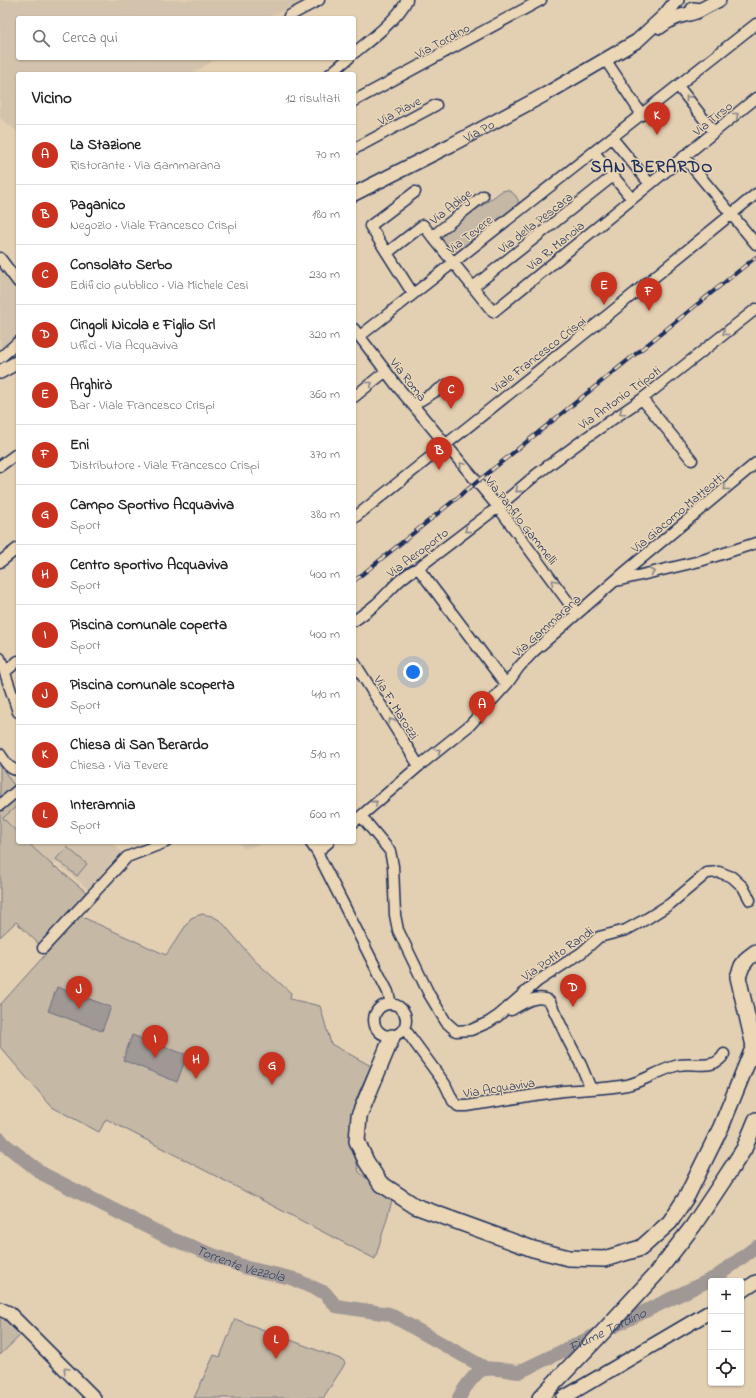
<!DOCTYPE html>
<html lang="it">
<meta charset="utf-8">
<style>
body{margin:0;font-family:"Indie Flower",sans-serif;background:#f2f2f2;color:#222}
.controls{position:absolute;right:12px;bottom:12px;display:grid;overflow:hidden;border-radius:4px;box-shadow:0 1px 3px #0004}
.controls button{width:36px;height:36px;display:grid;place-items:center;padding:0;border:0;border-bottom:1px solid #e0e0e0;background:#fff;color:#222;font:20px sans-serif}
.you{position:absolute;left:413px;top:672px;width:14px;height:14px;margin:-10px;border:3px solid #fff;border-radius:50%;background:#1a73e8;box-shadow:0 0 0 6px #1a73e833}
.badge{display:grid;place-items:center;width:26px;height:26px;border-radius:50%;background:#c8321e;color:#fff;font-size:13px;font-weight:700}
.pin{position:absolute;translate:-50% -33px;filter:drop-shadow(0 1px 2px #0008)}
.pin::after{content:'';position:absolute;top:21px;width:14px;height:12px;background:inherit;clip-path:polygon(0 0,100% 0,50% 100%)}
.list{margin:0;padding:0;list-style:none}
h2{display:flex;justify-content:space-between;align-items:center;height:52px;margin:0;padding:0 16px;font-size:17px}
h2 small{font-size:13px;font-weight:400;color:#767676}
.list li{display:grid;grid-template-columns:26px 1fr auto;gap:12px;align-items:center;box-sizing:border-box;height:60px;padding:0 16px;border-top:1px solid #e0e0e0}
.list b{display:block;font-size:15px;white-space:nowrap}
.list p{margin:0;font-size:13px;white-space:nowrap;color:#767676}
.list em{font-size:13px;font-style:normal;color:#767676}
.icon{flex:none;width:22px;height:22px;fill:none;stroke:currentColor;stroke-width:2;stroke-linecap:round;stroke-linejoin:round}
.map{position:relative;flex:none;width:756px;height:1398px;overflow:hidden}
.search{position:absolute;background:#fff;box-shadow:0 1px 3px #0004;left:16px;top:16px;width:340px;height:44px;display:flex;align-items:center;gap:10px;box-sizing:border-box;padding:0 14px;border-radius:4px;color:#767676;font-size:15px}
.panel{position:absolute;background:#fff;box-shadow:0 1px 3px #0004;left:16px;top:72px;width:340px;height:772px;border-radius:4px}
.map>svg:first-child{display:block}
</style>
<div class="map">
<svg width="756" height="1398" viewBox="0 0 756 1398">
<rect width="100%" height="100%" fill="#e3cfb2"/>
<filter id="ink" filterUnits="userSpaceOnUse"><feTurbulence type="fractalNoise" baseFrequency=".025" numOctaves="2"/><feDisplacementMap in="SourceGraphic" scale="8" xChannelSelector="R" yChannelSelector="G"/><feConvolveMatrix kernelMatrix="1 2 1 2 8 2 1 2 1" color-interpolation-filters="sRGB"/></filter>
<g filter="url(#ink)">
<path fill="#d4c3ac" d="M 0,0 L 309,0 L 265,18 L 18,18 L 18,58 L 214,58 L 210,63 L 191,74 L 18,74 L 18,132 L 0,118 Z
M 0,264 L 18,288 L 18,335 L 0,350 Z
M 18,805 L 18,833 L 3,818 Z
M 27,842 L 112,842 L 124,854 L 89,890 L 56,862 L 53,866 Z
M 240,842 L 258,842 L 259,845 L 243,849 Z"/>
<path fill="#c5b8a5" stroke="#707482" d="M 507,190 C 515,193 519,198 519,207 L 455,257 L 439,237 L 502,191 Z
M 0,765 L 18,791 L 18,805 L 3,818 L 18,833 L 18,842 L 27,842 L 53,866 L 55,868 L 56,867 L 86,892 L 43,948 L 16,922 L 0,937 Z
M 67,847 L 87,864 L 77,876 L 56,859 Z
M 202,914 L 212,916 L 221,921 L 254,960 L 291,993 L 290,999 L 320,1006 L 331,1044 L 371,1066 L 359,1092 L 351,1115 L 351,1141 L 359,1172 L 392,1201 L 375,1259 L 106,1119 L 99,1132 L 52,1107 L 0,1047 L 0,1005 L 80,916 L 166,955 L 191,918 Z
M 0,1309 L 26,1330 L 0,1355 Z
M 235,1319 L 343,1360 L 345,1363 L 343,1367 L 323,1398 L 194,1398 L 214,1355 L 220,1357 Z"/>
<path fill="#9f9895" stroke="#6a6e7f" d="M 57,987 L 111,1007 L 102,1031 L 48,1011 Z
M 132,1035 L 187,1055 L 177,1082 L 123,1060 Z"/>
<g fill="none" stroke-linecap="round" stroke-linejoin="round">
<g stroke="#9f9895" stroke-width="14">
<path id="s1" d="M 0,1139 L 3,1143 L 43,1174 L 169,1238 L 247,1268 L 291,1278 L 325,1293 L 336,1306 L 389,1314 L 487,1369"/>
<path id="s2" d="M 459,1398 C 463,1390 476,1371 484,1369 C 492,1367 509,1371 519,1372 L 716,1277 L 756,1247"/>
</g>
<defs>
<path id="minor" d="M 289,16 L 319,0
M 354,53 C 370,40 398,19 407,0
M 605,59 L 642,115
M 330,74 L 349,58
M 678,86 L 714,132
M 354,101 L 541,0
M 612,138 L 650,184
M 354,149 L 436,105
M 594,152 L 613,176 L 632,199
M 684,157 L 756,244
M 433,236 L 483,196
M 387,253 L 423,225 L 493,312 L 756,98
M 0,258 L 18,282
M 473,287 L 613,176
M 413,294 L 370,226 L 415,192
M 354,329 L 397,386 L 498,507 L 577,614
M 360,336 L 756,24
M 0,358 L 18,342
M 354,397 L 386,371
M 642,399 L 692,460
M 413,405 L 446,385
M 0,466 L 18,453
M 354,518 L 609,314 L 756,194
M 0,562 L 18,548
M 418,568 L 501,678 L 507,684
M 616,581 L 700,561 L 756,543
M 354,621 C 361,616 368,611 375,605 C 389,593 400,576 418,568 L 498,507 L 537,474 L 587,437 L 642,399 L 756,309
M 0,658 L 18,712
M 354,662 L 419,766
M 5,672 L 18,661
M 0,754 C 5,761 9,770 18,770
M 0,805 L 18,790
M 361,816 L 390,851 L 393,866 L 395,915 L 398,930 L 429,994 L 446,1022 L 456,1031 L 471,1030 L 489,1022 L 498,1016 L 538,981 L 581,953 L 599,937 L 626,930 L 648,918 L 670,904 L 707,873 L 719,872 L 732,877 L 743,887 L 750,900
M 354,822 L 419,766 L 470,725 L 507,684 L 519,667 L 533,652 L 625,572 L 756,463
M 310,842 L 317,852 L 388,992 L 391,1004
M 317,852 L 329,842
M 43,948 L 127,857 L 166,842
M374 1020a16 16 0 1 1 32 0a16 16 0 1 1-32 0Z
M 511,1010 C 522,1004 539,992 550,1002 L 567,1038 L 581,1065 L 591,1089
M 404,1028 L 445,1084 L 453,1101 L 458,1106 L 467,1106 C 499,1101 531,1095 563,1091 C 585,1089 606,1089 627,1085 C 645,1081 661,1069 679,1065 C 694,1062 715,1071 724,1054"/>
<g id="major">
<path d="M 693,9 L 700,10 L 719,0"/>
<path d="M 660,27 C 666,23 671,19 678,17 C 686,14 693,14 700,10"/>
<path id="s3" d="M 354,194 L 451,145 L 546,94 L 637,41 L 665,15 L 677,0"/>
<path d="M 0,372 L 18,362"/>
<path d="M 741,1292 L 756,1282"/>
<path d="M 0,1309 L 9,1313 L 94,1398"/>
<path d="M 563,1398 L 711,1311"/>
</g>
<path id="highway" d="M 392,1037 L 359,1116 L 357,1141 L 366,1161 L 380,1183 L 415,1206 L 533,1249 L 569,1258 L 604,1259 L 641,1248 L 670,1222 L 687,1196 L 721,1127 L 754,1046 L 738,977 L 742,966 L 748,958 L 756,952
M 540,1398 L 602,1333 L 655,1275 L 693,1226 L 723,1181 L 744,1149 L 756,1120"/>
</defs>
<use href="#minor" stroke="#1b2f5e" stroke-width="13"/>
<use href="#major" stroke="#1b2f5e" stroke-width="16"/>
<use href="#highway" stroke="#1b2f5e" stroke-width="18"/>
<use href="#minor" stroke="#ebd6b5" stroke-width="10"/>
<use href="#major" stroke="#ebd6b5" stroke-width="13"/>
<use href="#highway" stroke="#ebd6b5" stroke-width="15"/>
<defs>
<path id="rail" d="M 354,581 L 756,257"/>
</defs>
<use href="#rail" stroke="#1b2f5e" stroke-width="4"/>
<use href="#rail" stroke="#ebd6b5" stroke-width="2.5" stroke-dasharray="8" stroke-linecap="butt"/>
</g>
<defs><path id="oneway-chevron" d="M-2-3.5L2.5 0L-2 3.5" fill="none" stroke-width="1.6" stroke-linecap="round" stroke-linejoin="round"/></defs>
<g stroke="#83828a">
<use href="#oneway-chevron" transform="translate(688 98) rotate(-128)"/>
<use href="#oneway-chevron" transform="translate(736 115) rotate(-39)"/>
<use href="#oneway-chevron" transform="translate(725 333) rotate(142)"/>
<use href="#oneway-chevron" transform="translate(370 384) rotate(-39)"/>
<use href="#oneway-chevron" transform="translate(622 412) rotate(145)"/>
<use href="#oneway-chevron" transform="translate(462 465) rotate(-130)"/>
<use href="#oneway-chevron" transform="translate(726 488) rotate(141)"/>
<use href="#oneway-chevron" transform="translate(518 490) rotate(140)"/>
<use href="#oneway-chevron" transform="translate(467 530) rotate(143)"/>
<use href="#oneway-chevron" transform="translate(652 572) rotate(-13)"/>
<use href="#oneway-chevron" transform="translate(554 582) rotate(-126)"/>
<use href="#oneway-chevron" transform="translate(391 721) rotate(-122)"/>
<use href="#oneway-chevron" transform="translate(438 751) rotate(-39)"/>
<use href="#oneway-chevron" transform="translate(375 803) rotate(-41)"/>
<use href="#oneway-chevron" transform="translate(66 1370) rotate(-135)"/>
</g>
</g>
<g text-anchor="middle" stroke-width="3" stroke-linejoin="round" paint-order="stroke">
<g font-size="13" fill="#1b2f5e" stroke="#ebd6b5">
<text transform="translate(442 40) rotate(-28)" y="5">Via Tordino</text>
<text transform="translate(399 110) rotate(-28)" y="5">Via Piave</text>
<text transform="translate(712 118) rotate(-39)" y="5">Via Tirso</text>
<text dy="5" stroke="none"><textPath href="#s3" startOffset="140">Via Po</textPath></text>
<text transform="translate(450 206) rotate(-38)" y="5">Via Adige</text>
<text transform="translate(535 222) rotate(-38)" y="5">Via della Pescara</text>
<text transform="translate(469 234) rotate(-38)" y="5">Via Tevere</text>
<text transform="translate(555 245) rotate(-39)" y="5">Via R. Manoia</text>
<text transform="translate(538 354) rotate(-38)" y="5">Viale Francesco Crispi</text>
<text transform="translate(409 379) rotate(52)" y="5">Via Roma</text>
<text transform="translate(619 397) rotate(-36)" y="5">Via Antonio Tripoti</text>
<text transform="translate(677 512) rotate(-40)" y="5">Via Giacomo Matteotti</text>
<text transform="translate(522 520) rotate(52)" y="5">Via Panfilo Gammelli</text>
<text transform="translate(417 552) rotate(-37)" y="5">Via Aeroporto</text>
<text transform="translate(546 625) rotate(-42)" y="5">Via Gammarana</text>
<text transform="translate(397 707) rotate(58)" y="5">Via F. Marozzi</text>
<text transform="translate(557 953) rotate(-35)" y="5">Via Potito Randi</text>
<text transform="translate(499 1087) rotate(-9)" y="5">Via Acquaviva</text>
</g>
<g font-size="14" font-style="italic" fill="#354469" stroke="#ebd6b5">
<text dy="5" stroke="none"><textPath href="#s1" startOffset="273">Torrente Vezzola</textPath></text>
<text dy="5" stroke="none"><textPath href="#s2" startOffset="172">Fiume Tordino</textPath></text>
</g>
<g font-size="17" font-weight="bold" letter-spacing="1" fill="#1b2f5e" stroke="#ebd6b5">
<text x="652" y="172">SAN BERARDO</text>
</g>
</g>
</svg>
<div class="controls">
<button>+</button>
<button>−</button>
<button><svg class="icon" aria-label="locate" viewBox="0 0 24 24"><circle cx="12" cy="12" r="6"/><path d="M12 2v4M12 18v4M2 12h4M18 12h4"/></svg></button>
</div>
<div class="you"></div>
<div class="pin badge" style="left:482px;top:724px">A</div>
<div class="pin badge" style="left:439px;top:470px">B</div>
<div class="pin badge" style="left:451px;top:409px">C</div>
<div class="pin badge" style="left:573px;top:1007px">D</div>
<div class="pin badge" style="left:604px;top:305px">E</div>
<div class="pin badge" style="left:649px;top:311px">F</div>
<div class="pin badge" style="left:272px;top:1085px">G</div>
<div class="pin badge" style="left:196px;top:1079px">H</div>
<div class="pin badge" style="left:155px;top:1058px">I</div>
<div class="pin badge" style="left:79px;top:1009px">J</div>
<div class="pin badge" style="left:657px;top:135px">K</div>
<div class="pin badge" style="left:276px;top:1359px">L</div>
<div class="search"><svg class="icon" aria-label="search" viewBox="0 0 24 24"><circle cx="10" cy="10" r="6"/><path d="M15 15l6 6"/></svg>Cerca qui</div>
<section class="panel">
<h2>Vicino<small>12 risultati</small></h2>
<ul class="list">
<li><span class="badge">A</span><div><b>La Stazione</b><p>Ristorante · Via Gammarana</p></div><em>70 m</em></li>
<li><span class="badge">B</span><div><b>Paganico</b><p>Negozio · Viale Francesco Crispi</p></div><em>180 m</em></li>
<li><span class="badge">C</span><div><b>Consolato Serbo</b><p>Edificio pubblico · Via Michele Cesi</p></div><em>230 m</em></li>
<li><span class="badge">D</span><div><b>Cingoli Nicola e Figlio Srl</b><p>Uffici · Via Acquaviva</p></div><em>320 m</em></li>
<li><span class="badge">E</span><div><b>Arghirò</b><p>Bar · Viale Francesco Crispi</p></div><em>360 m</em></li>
<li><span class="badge">F</span><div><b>Eni</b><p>Distributore · Viale Francesco Crispi</p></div><em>370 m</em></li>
<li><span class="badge">G</span><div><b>Campo Sportivo Acquaviva</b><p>Sport</p></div><em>380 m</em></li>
<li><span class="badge">H</span><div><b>Centro sportivo Acquaviva</b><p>Sport</p></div><em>400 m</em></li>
<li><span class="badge">I</span><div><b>Piscina comunale coperta</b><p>Sport</p></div><em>400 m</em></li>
<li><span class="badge">J</span><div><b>Piscina comunale scoperta</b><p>Sport</p></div><em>410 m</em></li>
<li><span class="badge">K</span><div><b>Chiesa di San Berardo</b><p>Chiesa · Via Tevere</p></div><em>510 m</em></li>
<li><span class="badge">L</span><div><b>Interamnia</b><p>Sport</p></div><em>600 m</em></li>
</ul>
</section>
</div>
